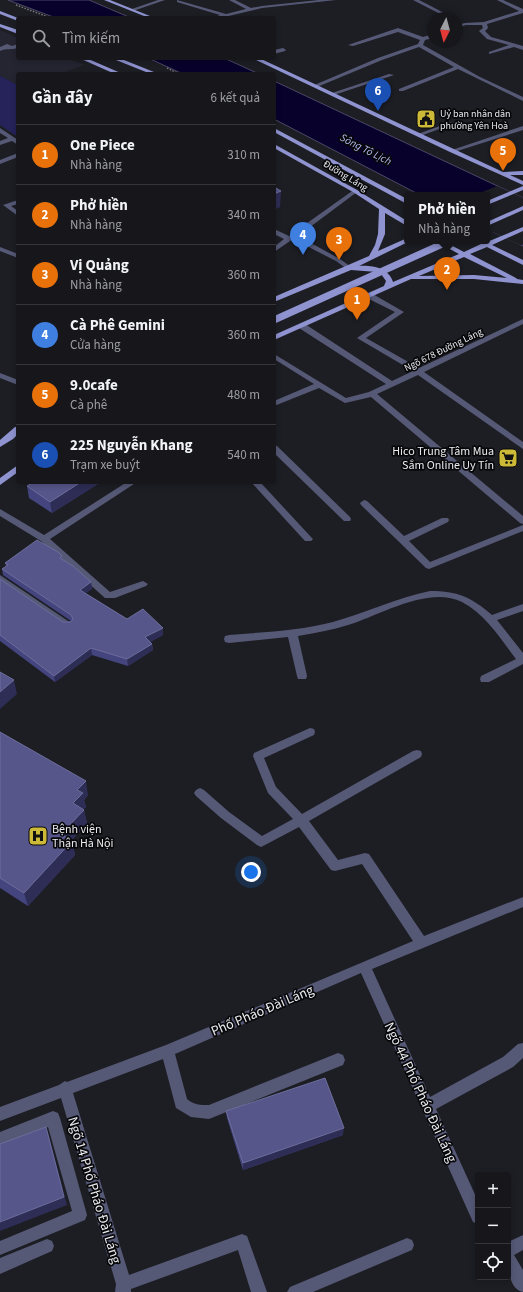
<!DOCTYPE html>
<html lang="vi">
<meta charset="utf-8">
<style>
body{margin:0;font-family:"Source Sans 3",sans-serif;background:#232328;color:#f1f3f6}
.controls{position:absolute;right:12px;bottom:12px;display:grid;overflow:hidden;border-radius:4px;box-shadow:0 2px 6px #0003}
.controls button{width:36px;height:36px;display:grid;place-items:center;padding:0;border:0;border-bottom:1px solid #35353a;background:#16161b;color:#f1f3f6;font:20px sans-serif}
.compass{position:absolute;left:427px;top:12px;width:36px;height:36px;border-radius:50%;background:#16161b;box-shadow:0 2px 6px #0003;rotate:186deg}
.you{position:absolute;left:251px;top:872px;width:14px;height:14px;margin:-10px;border:3px solid #fff;border-radius:50%;background:#1a73e8;box-shadow:0 0 0 6px #1a73e833}
.badge{display:grid;place-items:center;width:26px;height:26px;border-radius:50%;background:#d93025;color:#fff;font-size:13px;font-weight:700}
.pin{position:absolute;translate:-50% -33px;filter:drop-shadow(0 1px 2px #0008)}
.pin::after{content:'';position:absolute;top:21px;width:14px;height:12px;background:inherit;clip-path:polygon(0 0,100% 0,50% 100%)}
.popup{position:absolute;left:404px;top:192px;width:86px;height:52px;box-sizing:border-box;display:grid;place-content:center;border-radius:4px;background:#16161b;filter:drop-shadow(0 1px 3px #0005);font-size:13px;white-space:nowrap;color:#9e9fa3}
.popup b{font-size:15px;color:#f1f3f6}
.popup::after{content:'';position:absolute;left:50%;top:100%;margin-left:-8px;border:8px solid transparent;border-top-color:#16161b}
.list{margin:0;padding:0;list-style:none}
h2{display:flex;justify-content:space-between;align-items:center;height:52px;margin:0;padding:0 16px;font-size:17px}
h2 small{font-size:13px;font-weight:400;color:#9e9fa3}
.list li{display:grid;grid-template-columns:26px 1fr auto;gap:12px;align-items:center;box-sizing:border-box;height:60px;padding:0 16px;border-top:1px solid #35353a}
.list b{display:block;font-size:15px;white-space:nowrap}
.list p{margin:0;font-size:13px;white-space:nowrap;color:#9e9fa3}
.list em{font-size:13px;font-style:normal;color:#9e9fa3}
.icon{flex:none;width:22px;height:22px;fill:none;stroke:currentColor;stroke-width:2;stroke-linecap:round;stroke-linejoin:round}
.map{position:relative;flex:none;width:523px;height:1292px;overflow:hidden}
.search{position:absolute;background:#16161b;box-shadow:0 2px 6px #0003;left:16px;top:16px;width:260px;height:44px;display:flex;align-items:center;gap:10px;box-sizing:border-box;padding:0 14px;border-radius:4px;color:#9e9fa3;font-size:15px}
.panel{position:absolute;background:#16161b;box-shadow:0 2px 6px #0003;left:16px;top:72px;width:260px;height:412px;border-radius:4px}
.map>svg:first-child{display:block}
</style>
<div class="map">
<svg width="523" height="1292" viewBox="0 0 523 1292">
<rect width="100%" height="100%" fill="#1d1e24"/>
<path fill="#242531" d="M 0,30 L 18,38 L 18,58 L 67,58 L 84,65 L 59,74 L 18,74 L 18,85 L 0,76 Z"/>
<path fill="#25235a" d="M 0,76 L 18,85 L 18,88 L 16,89 L 18,90 L 18,137 L 0,125 Z"/>
<path fill="#08012c" stroke="#4c4766" d="M 8,0 L 89,0 L 131,18 L 56,18 Z
M 148,58 L 224,58 L 259,74 L 183,74 Z
M 274,81 L 523,198 L 523,246 L 487,229 L 487,195 L 420,195 L 274,119 Z"/>
<path fill="#1d1e24" d="M 497,186 L 523,198 L 523,244 L 520,245 L 493,232 L 490,233 L 487,231 L 487,195 L 475,195 Z"/>
<g fill="none" stroke-linecap="round" stroke-linejoin="round">
<path stroke="#77787d" stroke-width="1.5" stroke-dasharray="1.5 1.5" stroke-linecap="butt" d="M 16,5 L 51,18
M 167,68 L 179,74"/>
<path fill="#565976" fill-rule="evenodd" d="M 158,0 L 165,0 L 133,11 L 129,10 Z
M 177,0 L 226,14 L 246,9 L 229,0 L 235,0 L 251,8 L 262,6 L 319,0 L 336,0 L 262,8 L 220,18 L 212,18 L 220,15 L 177,2 Z
M 413,0 L 419,0 L 454,18 L 448,18 Z
M 497,0 L 503,0 L 523,9 L 523,13 L 487,24 L 488,28 L 485,31 L 491,37 L 523,46 L 523,50 L 514,47 L 489,54 L 489,52 L 509,45 L 487,39 L 479,31 L 483,28 L 482,25 L 466,25 L 457,28 L 457,25 L 465,23 L 484,22 L 519,11 Z
M 398,28 L 423,37 L 433,34 L 433,38 L 425,40 L 423,45 L 480,77 L 523,97 L 523,101 L 458,69 L 403,91 L 399,91 L 399,89 L 454,67 L 419,47 L 382,60 L 317,87 L 312,86 L 378,58 L 418,44 L 420,40 L 398,32 L 353,46 L 348,45 Z
M 7,44 L 12,46 L 18,44 L 18,48 C 11,50 7,48 0,51 L 0,47 Z
M 283,48 L 286,50 L 285,51 L 274,54 L 274,50 Z
M 389,74 L 394,75 L 334,95 L 329,94 Z
M 451,122 L 456,123 L 420,136 L 415,135 Z
M 523,126 L 523,130 L 454,152 L 449,151 Z
M 0,128 L 18,140 L 18,145 L 12,141 L 0,145 L 0,141 L 8,138 L 0,133 Z
M 18,153 L 18,157 L 0,164 L 0,160 Z
M 355,189 L 358,191 L 357,192 L 298,236 L 340,259 L 351,267 L 351,269 L 347,269 L 336,261 L 293,239 L 274,252 L 274,247 L 284,239 L 274,234 L 274,229 L 289,236 Z
M 18,200 L 18,204 L 11,206 L 18,211 L 18,216 L 3,205 Z
M 0,247 L 18,254 L 18,258 L 0,251 Z
M 365,293 L 371,293 L 404,312 L 366,338 L 419,368 L 523,319 L 523,324 L 424,372 L 523,442 L 523,449 L 418,375 L 377,394 L 523,516 L 523,524 L 520,523 L 371,397 L 345,403 L 319,388 L 274,406 L 274,401 L 314,384 L 274,359 L 274,354 L 346,398 L 369,392 L 386,384 L 299,328 L 299,324 L 305,324 L 392,381 L 413,371 L 357,338 L 395,312 L 365,297 Z
M 0,373 L 18,380 L 18,385 L 0,378 Z
M 274,445 L 277,446 L 350,517 L 351,519 L 350,521 L 344,521 L 274,453 Z
M 127,482 L 137,482 L 50,539 L 110,592 L 143,581 L 148,584 L 146,586 L 115,598 L 105,598 L 41,541 L 0,516 L 0,509 L 44,535 Z
M 251,482 L 260,482 L 311,537 L 313,539 L 311,541 L 305,541 Z
M 364,500 L 367,501 L 404,536 L 442,518 L 448,518 L 449,520 L 448,522 L 409,541 L 430,562 L 523,525 L 523,531 L 429,569 L 426,568 L 361,505 L 360,503 Z
M 0,575 L 71,623 L 73,625 L 71,627 L 65,627 L 0,583 Z
M 430,591 C 458,591 471,597 492,615 L 523,604 L 523,611 L 497,620 L 523,653 L 523,664 L 489,682 L 481,682 L 480,679 L 481,676 L 516,659 C 500,638 486,615 462,602 C 429,585 380,615 348,625 C 332,630 315,633 298,636 L 307,676 L 306,679 L 298,679 L 297,676 L 288,637 L 229,643 L 225,642 L 224,639 L 225,636 L 229,635 C 264,632 299,631 333,622 C 366,613 396,598 430,591 Z
M 310,728 L 314,729 L 315,732 L 314,735 L 264,758 L 276,787 L 302,814 L 413,751 L 417,750 L 421,751 L 422,754 L 421,757 L 309,821 L 338,860 L 365,853 L 369,854 L 424,936 L 523,897 L 523,907 L 372,969 L 430,1097 L 503,1057 L 518,1044 L 523,1043 L 523,1058 L 513,1067 L 436,1109 L 478,1201 L 478,1224 L 473,1222 L 361,973 L 175,1054 L 187,1099 C 194,1105 200,1105 209,1105 L 338,1053 L 343,1055 L 345,1060 L 343,1065 L 209,1119 L 191,1117 L 176,1108 L 163,1059 L 73,1093 L 129,1275 L 242,1234 L 247,1236 L 267,1292 L 251,1292 L 238,1250 L 131,1289 L 131,1292 L 115,1292 L 116,1284 L 61,1098 L 0,1121 L 0,1107 L 59,1085 L 65,1081 L 67,1082 L 166,1045 L 413,941 L 362,864 L 335,871 L 331,870 L 299,827 L 265,845 L 261,847 L 257,845 L 221,818 L 196,796 L 194,793 L 196,790 L 200,788 L 204,790 L 229,812 L 262,836 L 293,819 L 268,793 L 253,756 L 254,753 Z
M 53,1111 L 58,1113 L 60,1118 L 87,1215 L 85,1220 L 0,1255 L 0,1241 L 72,1211 L 48,1127 L 0,1146 L 0,1132 Z
M 523,1235 L 523,1250 L 514,1255 L 523,1270 L 523,1292 C 505,1288 508,1256 508,1242 Z
M 407,1238 L 412,1240 L 414,1245 L 412,1250 L 313,1292 L 287,1292 L 290,1287 Z
M 47,1239 L 52,1241 L 54,1246 L 52,1251 L 0,1274 L 0,1258 Z"/>
<path fill="#8f93d0" fill-rule="evenodd" d="M 104,0 L 110,0 L 155,18 L 149,18 Z
M 0,11 L 18,18 L 18,21 L 0,14 Z
M 0,24 L 18,30 L 18,34 L 0,27 Z
M 79,58 L 86,58 L 123,74 L 115,74 Z
M 111,58 L 119,58 L 159,74 L 151,74 Z
M 252,58 L 259,58 L 503,172 L 523,171 L 523,175 L 510,175 L 523,181 L 523,185 L 450,152 Z
M 274,128 L 407,199 L 407,204 L 274,132 Z
M 274,144 L 357,190 L 407,221 L 407,226 L 385,213 L 385,234 L 378,251 L 405,239 L 407,238 L 407,241 L 410,241 L 359,266 C 372,265 389,268 393,282 L 459,254 L 435,241 L 443,241 L 464,252 L 481,244 L 482,242 L 487,242 L 523,227 L 523,231 L 492,245 L 523,260 L 523,265 L 487,247 L 470,254 L 516,278 L 517,279 L 523,280 L 523,284 L 474,279 L 411,279 L 274,340 L 274,335 L 384,286 L 386,281 L 381,274 L 377,272 L 351,270 L 274,302 L 274,297 L 369,256 L 375,245 L 378,234 L 379,209 L 353,192 L 274,148 ZM 464,257 L 507,278 L 474,275 L 419,276 Z
M 523,186 L 523,190 L 487,205 L 487,201 Z
M 523,206 L 523,210 L 487,226 L 487,222 Z
M 15,427 L 18,427 L 18,434 L 13,439 L 0,447 L 0,440 Z
M 18,465 L 18,472 L 0,485 L 0,478 Z"/>
<path stroke="#8f93d0" stroke-width="7" d="M 274,320 L 449,241"/>
</g>
<path fill="#44447f" d="M 34,482 L 101,482 L 52,513 L 29,498 L 27,486 Z
M 62,559 L 91,582 L 92,589 L 85,593 L 127,619 L 163,635 L 150,642 L 152,644 L 153,650 L 128,666 L 92,655 L 55,682 L 0,641 L 0,579 L 63,622 L 71,621 L 3,575 L 2,569 L 6,566 L 5,563 Z
M 0,732 L 88,795 L 84,800 L 86,807 L 83,809 L 84,810 L 87,823 L 71,841 L 72,841 L 75,855 L 28,906 L 0,888 Z
M 226,1111 L 343,1135 L 243,1170 L 227,1118 Z"/>
<path fill="#2d2d56" d="M 281,191 L 280,207 L 274,210 L 274,194 Z
M 81,482 L 101,482 L 52,513 L 50,502 Z
M 91,582 L 92,589 L 81,596 L 80,590 Z
M 163,628 L 163,635 L 146,644 L 145,637 Z
M 152,644 L 153,650 L 128,666 L 127,659 Z
M 91,648 L 92,655 L 55,682 L 54,676 Z
M 14,680 L 17,694 L 0,709 L 0,692 Z
M 86,781 L 88,795 L 84,800 L 86,807 L 76,817 L 73,803 L 77,790 Z
M 84,810 L 87,823 L 64,848 L 61,834 Z
M 72,841 L 75,855 L 28,906 L 24,893 Z
M 46,1127 L 49,1136 L 67,1205 L 0,1231 L 0,1222 Z
M 344,1128 L 343,1135 L 243,1170 L 243,1163 Z"/>
<path fill="#56568b" stroke="#6d6d9b" d="M 274,187 L 281,191 L 274,194 Z
M 34,482 L 81,482 L 50,502 L 27,486 Z
M 37,540 L 58,552 L 62,556 L 60,558 L 73,566 L 91,582 L 80,590 L 127,619 L 143,609 L 163,628 L 145,637 L 152,644 L 127,659 L 91,648 L 54,676 L 0,635 L 0,579 L 63,622 L 71,622 L 73,619 L 71,615 L 2,569 L 8,565 L 5,563 Z
M 0,672 L 14,680 L 0,692 Z
M 0,732 L 86,781 L 77,790 L 83,793 L 73,803 L 84,810 L 61,834 L 72,841 L 24,893 L 0,878 Z
M 325,1078 L 344,1128 L 243,1163 L 226,1111 Z
M 46,1127 L 64,1197 L 0,1222 L 0,1144 Z"/>
<defs>
<symbol id="civic-square" viewBox="-11 -11 22 22"><rect x="-9" y="-9" width="18" height="18" rx="4" fill="#ccb938" stroke="#08080b"/><path d="M-.6-6.5H3V-4.5H.6V-3L4-1V1h2V6H-6V1h2V-1L-.6-3ZM-1.2 2.5V6h2.4V2.5Z" fill="#111"/></symbol>
<symbol id="supermarket-square" viewBox="-11 -11 22 22"><rect x="-9" y="-9" width="18" height="18" rx="4" fill="#ccb938" stroke="#08080b"/><path d="M-6-5.5h2.5l.6 2H6L4.5 2H-2.5L-4.4-4H-6ZM-1.5 3.2a1.3 1.3 0 1 0 .1 0ZM3 3.2a1.3 1.3 0 1 0 .1 0Z" fill="#111"/></symbol>
<symbol id="hospital-square" viewBox="-11 -11 22 22"><rect x="-9" y="-9" width="18" height="18" rx="4" fill="#ccb938" stroke="#08080b"/><path d="M-5-5h3v3.5h4V-5h3V5h-3V1.5h-4V5h-3Z" fill="#111"/></symbol>
</defs>
<g fill-rule="evenodd">
<use href="#civic-square" x="415" y="108" width="22" height="22"/>
<use href="#supermarket-square" x="497" y="447" width="22" height="22"/>
<use href="#hospital-square" x="27" y="825" width="22" height="22"/>
</g>
<g text-anchor="middle" stroke-width="3.5" stroke-linejoin="round" paint-order="stroke">
<g font-size="10" fill="#eaebef" stroke="#08080b" text-anchor="start">
<text x="440" y="117">Uỷ ban nhân dân<tspan x="440" dy="12">phường Yên Hoà</tspan></text>
</g>
<g font-size="10" fill="#eaebef" stroke="#08080b">
<text transform="translate(346 175) rotate(31)" y="4">Đường Láng</text>
<text transform="translate(443 349) rotate(-26)" y="4">Ngõ 678 Đường Láng</text>
</g>
<g font-size="11" font-style="italic" fill="#b4baf3" stroke="#08080b">
<text transform="translate(366 149) rotate(27)" y="4">Sông Tô Lịch</text>
</g>
<g font-size="12" fill="#eaebef" stroke="#08080b" text-anchor="end">
<text x="494" y="455">Hico Trung Tâm Mua<tspan x="494" dy="14">Sắm Online Uy Tín</tspan></text>
<text x="52" y="833" text-anchor="start">Bệnh viện<tspan x="52" dy="14">Thận Hà Nội</tspan></text>
</g>
<g font-size="14" fill="#eaebef" stroke="#08080b">
<text transform="translate(262 1010) rotate(-23)" y="5">Phố Pháo Đài Láng</text>
<text transform="translate(421 1092) rotate(65)" y="5">Ngõ 44 Phố Pháo Đài Láng</text>
<text transform="translate(95 1190) rotate(73)" y="5">Ngõ 14 Phố Pháo Đài Láng</text>
</g>
</g>
</svg>
<div class="controls">
<button>+</button>
<button>−</button>
<button><svg class="icon" aria-label="locate" viewBox="0 0 24 24"><circle cx="12" cy="12" r="6"/><path d="M12 2v4M12 18v4M2 12h4M18 12h4"/></svg></button>
</div>
<svg class="compass" viewBox="-18 -18 36 36"><path d="M0-13l5 13h-10z" fill="#e53935"/><path d="M0 13l5-13h-10z" fill="#9e9fa3"/></svg>
<div class="you"></div>
<div class="pin badge" style="left:357px;top:320px;background:#e8710a">1</div>
<div class="pin badge" style="left:447px;top:290px;background:#e8710a">2</div>
<div class="popup"><b>Phở hiền</b>Nhà hàng</div>
<div class="pin badge" style="left:339px;top:260px;background:#e8710a">3</div>
<div class="pin badge" style="left:303px;top:255px;background:#3f7fe0">4</div>
<div class="pin badge" style="left:503px;top:171px;background:#e8710a">5</div>
<div class="pin badge" style="left:378px;top:111px;background:#1a4fb4">6</div>
<div class="search"><svg class="icon" aria-label="search" viewBox="0 0 24 24"><circle cx="10" cy="10" r="6"/><path d="M15 15l6 6"/></svg>Tìm kiếm</div>
<section class="panel">
<h2>Gần đây<small>6 kết quả</small></h2>
<ul class="list">
<li><span class="badge" style="background:#e8710a">1</span><div><b>One Piece</b><p>Nhà hàng</p></div><em>310 m</em></li>
<li><span class="badge" style="background:#e8710a">2</span><div><b>Phở hiền</b><p>Nhà hàng</p></div><em>340 m</em></li>
<li><span class="badge" style="background:#e8710a">3</span><div><b>Vị Quảng</b><p>Nhà hàng</p></div><em>360 m</em></li>
<li><span class="badge" style="background:#3f7fe0">4</span><div><b>Cà Phê Gemini</b><p>Cửa hàng</p></div><em>360 m</em></li>
<li><span class="badge" style="background:#e8710a">5</span><div><b>9.0cafe</b><p>Cà phê</p></div><em>480 m</em></li>
<li><span class="badge" style="background:#1a4fb4">6</span><div><b>225 Nguyễn Khang</b><p>Trạm xe buýt</p></div><em>540 m</em></li>
</ul>
</section>
</div>
